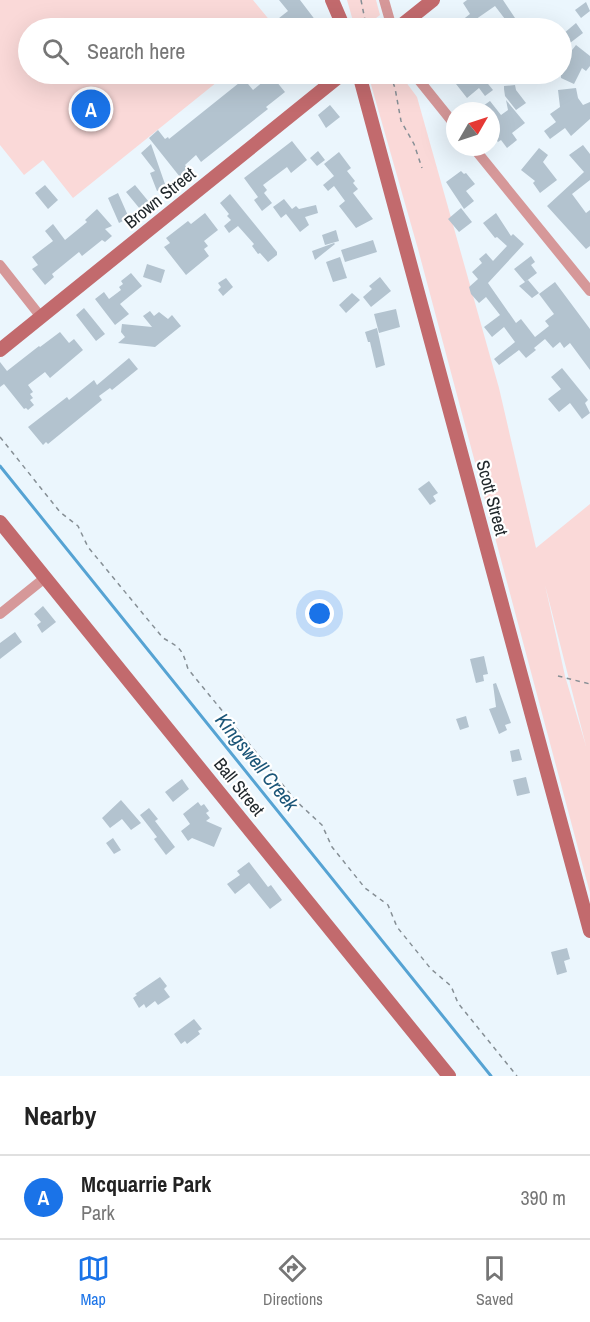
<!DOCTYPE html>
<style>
body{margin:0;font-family:"Archivo Narrow",sans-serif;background:#f2f2f2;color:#222}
.compass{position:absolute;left:446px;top:102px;width:54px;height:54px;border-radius:50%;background:#fff;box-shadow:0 6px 24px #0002;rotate:51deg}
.you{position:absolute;left:320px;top:614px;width:21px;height:21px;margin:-15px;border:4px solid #fff;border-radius:50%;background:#1a73e8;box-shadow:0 0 0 9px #1a73e833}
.badge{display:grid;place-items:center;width:39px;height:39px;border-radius:50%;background:#1a73e8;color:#fff;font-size:20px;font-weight:700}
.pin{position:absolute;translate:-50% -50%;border:3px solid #fff;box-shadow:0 2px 6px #0006}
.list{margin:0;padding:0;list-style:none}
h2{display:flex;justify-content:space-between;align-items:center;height:78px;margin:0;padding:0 24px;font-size:26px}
h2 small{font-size:20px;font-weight:400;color:#767676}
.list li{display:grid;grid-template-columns:39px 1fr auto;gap:18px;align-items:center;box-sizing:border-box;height:84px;padding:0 24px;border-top:2px solid #e0e0e0}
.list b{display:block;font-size:22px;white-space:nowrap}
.list p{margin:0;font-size:20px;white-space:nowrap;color:#767676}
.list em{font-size:20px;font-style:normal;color:#767676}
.icon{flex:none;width:33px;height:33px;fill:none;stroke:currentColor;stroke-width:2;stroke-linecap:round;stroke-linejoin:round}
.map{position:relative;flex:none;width:590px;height:1076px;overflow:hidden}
.search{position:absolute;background:#fff;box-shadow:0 6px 24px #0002;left:18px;right:18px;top:18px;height:66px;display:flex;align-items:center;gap:15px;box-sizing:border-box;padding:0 21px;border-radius:33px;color:#767676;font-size:22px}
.sheet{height:162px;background:#fff}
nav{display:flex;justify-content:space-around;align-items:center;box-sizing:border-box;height:84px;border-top:2px solid #e0e0e0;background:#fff;font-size:16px;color:#767676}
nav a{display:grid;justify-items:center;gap:3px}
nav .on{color:#1a73e8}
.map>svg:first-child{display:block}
</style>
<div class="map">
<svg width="590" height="1076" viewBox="0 0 590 1076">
<rect width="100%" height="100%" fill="#ebf6fd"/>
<path fill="#fad9d8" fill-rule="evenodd" d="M 0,0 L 253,0 L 276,28 L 28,28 L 28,74 L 227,74 L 73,198 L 43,160 L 24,175 L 0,145 Z
M 347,0 L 376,0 L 380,15 L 363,28 L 355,28 Z
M 368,74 L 400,74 L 417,97 L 499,388 L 536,548 L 590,504 L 590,893 L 418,249 ZM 545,585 L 586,746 L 565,676 Z"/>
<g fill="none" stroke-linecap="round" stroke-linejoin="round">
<path stroke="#56a3d3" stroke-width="3" d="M 0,466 L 491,1076"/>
</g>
<path fill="#b3c3cf" d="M 279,0 L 300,0 L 316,21 L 307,28 L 291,28 L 287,22 L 279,28 L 274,22 L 288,11 Z
M 467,0 L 503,0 L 515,18 L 508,23 L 495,6 L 469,24 L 473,28 L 452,28 L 470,14 L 463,3 Z
M 586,2 L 590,11 L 581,18 L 575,10 Z
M 576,23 L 583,33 L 570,43 L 563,34 Z
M 576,45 L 590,56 L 590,66 L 586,71 L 582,68 L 574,84 L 561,78 L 561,64 Z
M 470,74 L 480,74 L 493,90 L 485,96 L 479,88 L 467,98 L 456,84 Z
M 271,75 L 285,92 L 266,107 L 268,109 L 201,162 L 196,155 L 185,165 L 189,170 L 180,177 L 149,138 L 158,130 L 165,139 L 168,137 L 169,139 L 244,79 L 253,90 Z
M 515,85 L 516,90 L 526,103 L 516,110 L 505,96 L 504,89 L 504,86 Z
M 576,88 L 578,98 L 583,105 L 590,102 L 590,119 L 571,136 L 565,128 L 550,139 L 544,131 L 556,122 L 550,114 L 560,107 L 558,90 Z
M 506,100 L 525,123 L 512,133 L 517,140 L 507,148 L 501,140 L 498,142 L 492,135 L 497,131 L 491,122 L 491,111 L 476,111 L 490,101 L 501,115 L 508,110 Z
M 330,105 L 340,117 L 326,128 L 318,115 Z
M 292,141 L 307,160 L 291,173 L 287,167 L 263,185 L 267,190 L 264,193 L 272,203 L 262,211 L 254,200 L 258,197 L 244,178 Z
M 151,144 L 166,187 L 157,191 L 150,173 L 155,171 L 141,153 Z
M 583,145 L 590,154 L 590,180 L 572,194 L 586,213 L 590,210 L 590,246 L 586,249 L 547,206 L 584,172 L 569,155 Z
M 539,148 L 548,155 L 543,162 L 557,180 L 540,193 L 533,183 L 535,181 L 521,170 Z
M 318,151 L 325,160 L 317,166 L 310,158 Z
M 339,152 L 351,168 L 347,171 L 355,181 L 353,183 L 358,189 L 353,193 L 373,219 L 356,228 L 339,206 L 345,201 L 334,186 L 328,191 L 323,185 L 334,176 L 324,164 Z
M 461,171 L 464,174 L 466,173 L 475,184 L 466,191 L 474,201 L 464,209 L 446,182 Z
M 45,185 L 58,200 L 48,209 L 35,193 Z
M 135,185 L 149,202 L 140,209 L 126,192 Z
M 118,193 L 129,218 L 119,223 L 108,198 Z
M 230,194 L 277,252 L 277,255 L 268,262 L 260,253 L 258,254 L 252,246 L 254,244 L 238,226 L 229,233 L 224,226 L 231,220 L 227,216 L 229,214 L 220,203 Z
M 284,199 L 292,209 L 296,206 L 299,209 L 316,205 L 318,213 L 305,217 L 309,225 L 300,232 L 286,214 L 281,218 L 273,207 Z
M 461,208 L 472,222 L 459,232 L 448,219 Z
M 97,209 L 112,226 L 105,229 L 112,236 L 105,242 L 102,240 L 82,256 L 79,252 L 52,274 L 54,277 L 45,285 L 32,269 L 38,265 L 32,257 L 53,241 L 45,231 L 53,224 L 65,240 L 87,222 L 85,220 Z
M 205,213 L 218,230 L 204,241 L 208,246 L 204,249 L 209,256 L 186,275 L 164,247 L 170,243 L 166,238 L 188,221 L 191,224 Z
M 496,213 L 511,236 L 513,234 L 524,244 L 488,283 L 516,323 L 521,319 L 535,337 L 549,326 L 545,321 L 554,314 L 539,294 L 555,282 L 590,329 L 590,370 L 570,343 L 564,348 L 560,342 L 553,348 L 545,339 L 534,348 L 536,350 L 526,358 L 519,350 L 499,365 L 494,359 L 515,342 L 504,327 L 492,337 L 484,327 L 500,315 L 486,297 L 479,303 L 471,294 L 469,287 L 478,279 L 472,272 L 482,263 L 479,259 L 486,253 L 493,261 L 507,246 L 497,237 L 495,238 L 483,223 Z
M 336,230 L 339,241 L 325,245 L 322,235 Z
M 373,240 L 377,252 L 345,262 L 341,250 Z
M 334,243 L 335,244 L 315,260 L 312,251 Z
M 531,256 L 535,262 L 531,265 L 537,273 L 525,282 L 514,269 Z
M 340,257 L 347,278 L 333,282 L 326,262 Z
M 147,264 L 165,270 L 161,283 L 143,277 Z
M 131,273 L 142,286 L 120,304 L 129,314 L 115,325 L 95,299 L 104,292 L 109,299 L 121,290 L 119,287 L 123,284 L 121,281 Z
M 380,277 L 391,291 L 371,307 L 363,297 L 372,289 L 369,286 Z
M 226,278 L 233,287 L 223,296 L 218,290 L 221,287 L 218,283 Z
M 528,280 L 539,293 L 532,298 L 519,286 Z
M 352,293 L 360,300 L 346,313 L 339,305 Z
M 84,308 L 105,334 L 96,341 L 76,315 Z
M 396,309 L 400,327 L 379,333 L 374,314 Z
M 150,311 L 154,316 L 159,312 L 168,319 L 172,315 L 181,326 L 155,347 L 118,343 L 125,337 L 121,332 L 122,324 L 152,327 L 143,316 Z
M 377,328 L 385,365 L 376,368 L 370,342 L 368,342 L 365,332 Z
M 60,332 L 69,343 L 74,339 L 83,350 L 50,378 L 45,372 L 28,385 L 33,392 L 30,394 L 33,398 L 30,400 L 34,405 L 28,410 L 26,408 L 24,409 L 4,384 L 0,387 L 0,362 L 7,371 L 39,346 L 40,347 Z
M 129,358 L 138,369 L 112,390 L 110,388 L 99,396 L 102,400 L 48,444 L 46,442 L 43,445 L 28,427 L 67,397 L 69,400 L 94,380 L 97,385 Z
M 562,368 L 588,400 L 585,403 L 590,413 L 582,419 L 570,403 L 559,412 L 548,399 L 561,389 L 551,377 Z
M 429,481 L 438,493 L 433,496 L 436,501 L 430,505 L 418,489 Z
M 43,606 L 56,622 L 42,633 L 37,625 L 41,622 L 34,614 Z
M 15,632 L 22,642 L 0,659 L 0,643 Z
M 484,656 L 488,674 L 483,675 L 484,681 L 476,683 L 470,659 Z
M 496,683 L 511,723 L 505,725 L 507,730 L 499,734 L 489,709 L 496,707 L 493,684 Z
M 466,716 L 469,727 L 460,730 L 456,719 Z
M 519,749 L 522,760 L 512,762 L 510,751 Z
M 526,777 L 530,793 L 517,796 L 513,780 Z
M 182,779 L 189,789 L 173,802 L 165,792 Z
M 121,800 L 141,823 L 131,830 L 122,819 L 110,828 L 102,818 Z
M 198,802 L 201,806 L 204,804 L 209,811 L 206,813 L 210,818 L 206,821 L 222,828 L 214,847 L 192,838 L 188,841 L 181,831 L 190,824 L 183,814 Z
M 149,808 L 158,819 L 155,821 L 175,847 L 166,855 L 154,839 L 157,837 L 140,815 Z
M 113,838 L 121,850 L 114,854 L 106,843 Z
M 249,862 L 268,887 L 271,885 L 282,900 L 270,909 L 249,883 L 235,894 L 227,884 L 240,875 L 237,871 Z
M 567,948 L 570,959 L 564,961 L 567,972 L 557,975 L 551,952 Z
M 160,977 L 167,986 L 164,989 L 170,997 L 158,1005 L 155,1001 L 146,1008 L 144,1004 L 139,1008 L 133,998 L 137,995 L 135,994 Z
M 194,1019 L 202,1029 L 198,1031 L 200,1034 L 187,1044 L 185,1041 L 181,1044 L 174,1034 Z"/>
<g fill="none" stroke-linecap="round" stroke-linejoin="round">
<path stroke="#868f95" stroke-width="1.5" stroke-dasharray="4.5 4.5" stroke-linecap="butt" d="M 361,0 L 365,20 L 363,28
M 390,74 L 395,88 L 401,121 L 414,144 L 422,168
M 0,437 L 60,512 L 78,526 L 88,547 L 163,638 C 181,648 182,649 188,669 L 296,801 L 322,825 L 332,847 L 365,888 L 388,905 L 397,927 L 431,969 L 451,986 L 458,1003 L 517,1076
M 558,676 L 590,684"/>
<path stroke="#d69899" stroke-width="10" d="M 384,0 L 392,28
M 414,74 L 455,125
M 473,147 L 590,291
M 0,265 L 41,317
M 0,614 L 46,577"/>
<path stroke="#c26a6d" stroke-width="14" d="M 332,0 L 344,28
M 398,28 L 433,0
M 359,74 L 590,931
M 0,350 L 342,74
M 0,522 L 449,1076"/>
</g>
<g text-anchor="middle" stroke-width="4.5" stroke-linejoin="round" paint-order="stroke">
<g font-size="18" fill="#21282c" stroke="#fff">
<text transform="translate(160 198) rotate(-39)" y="6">Brown Street</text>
<text transform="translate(492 498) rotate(75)" y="6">Scott Street</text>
<text transform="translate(239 787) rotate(51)" y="6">Ball Street</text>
</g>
<g font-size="20" font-style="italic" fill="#1c5678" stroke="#fff">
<text transform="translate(257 762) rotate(51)" y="7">Kingswell Creek</text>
</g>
</g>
</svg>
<svg class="compass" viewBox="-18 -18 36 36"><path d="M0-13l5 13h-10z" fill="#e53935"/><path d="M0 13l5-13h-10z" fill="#767676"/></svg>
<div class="you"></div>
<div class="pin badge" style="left:91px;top:109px">A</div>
<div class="search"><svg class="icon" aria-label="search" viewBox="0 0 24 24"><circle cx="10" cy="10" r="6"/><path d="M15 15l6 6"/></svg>Search here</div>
</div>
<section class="sheet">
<h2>Nearby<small></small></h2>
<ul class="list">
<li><span class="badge">A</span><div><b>Mcquarrie Park</b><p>Park</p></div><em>390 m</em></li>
</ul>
</section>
<nav>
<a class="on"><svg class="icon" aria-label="map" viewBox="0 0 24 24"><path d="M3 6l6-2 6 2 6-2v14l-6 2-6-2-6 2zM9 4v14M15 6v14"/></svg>Map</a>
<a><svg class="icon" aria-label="directions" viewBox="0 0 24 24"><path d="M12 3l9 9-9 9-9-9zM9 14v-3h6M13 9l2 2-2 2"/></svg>Directions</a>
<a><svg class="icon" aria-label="saved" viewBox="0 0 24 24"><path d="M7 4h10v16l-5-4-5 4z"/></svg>Saved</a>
</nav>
